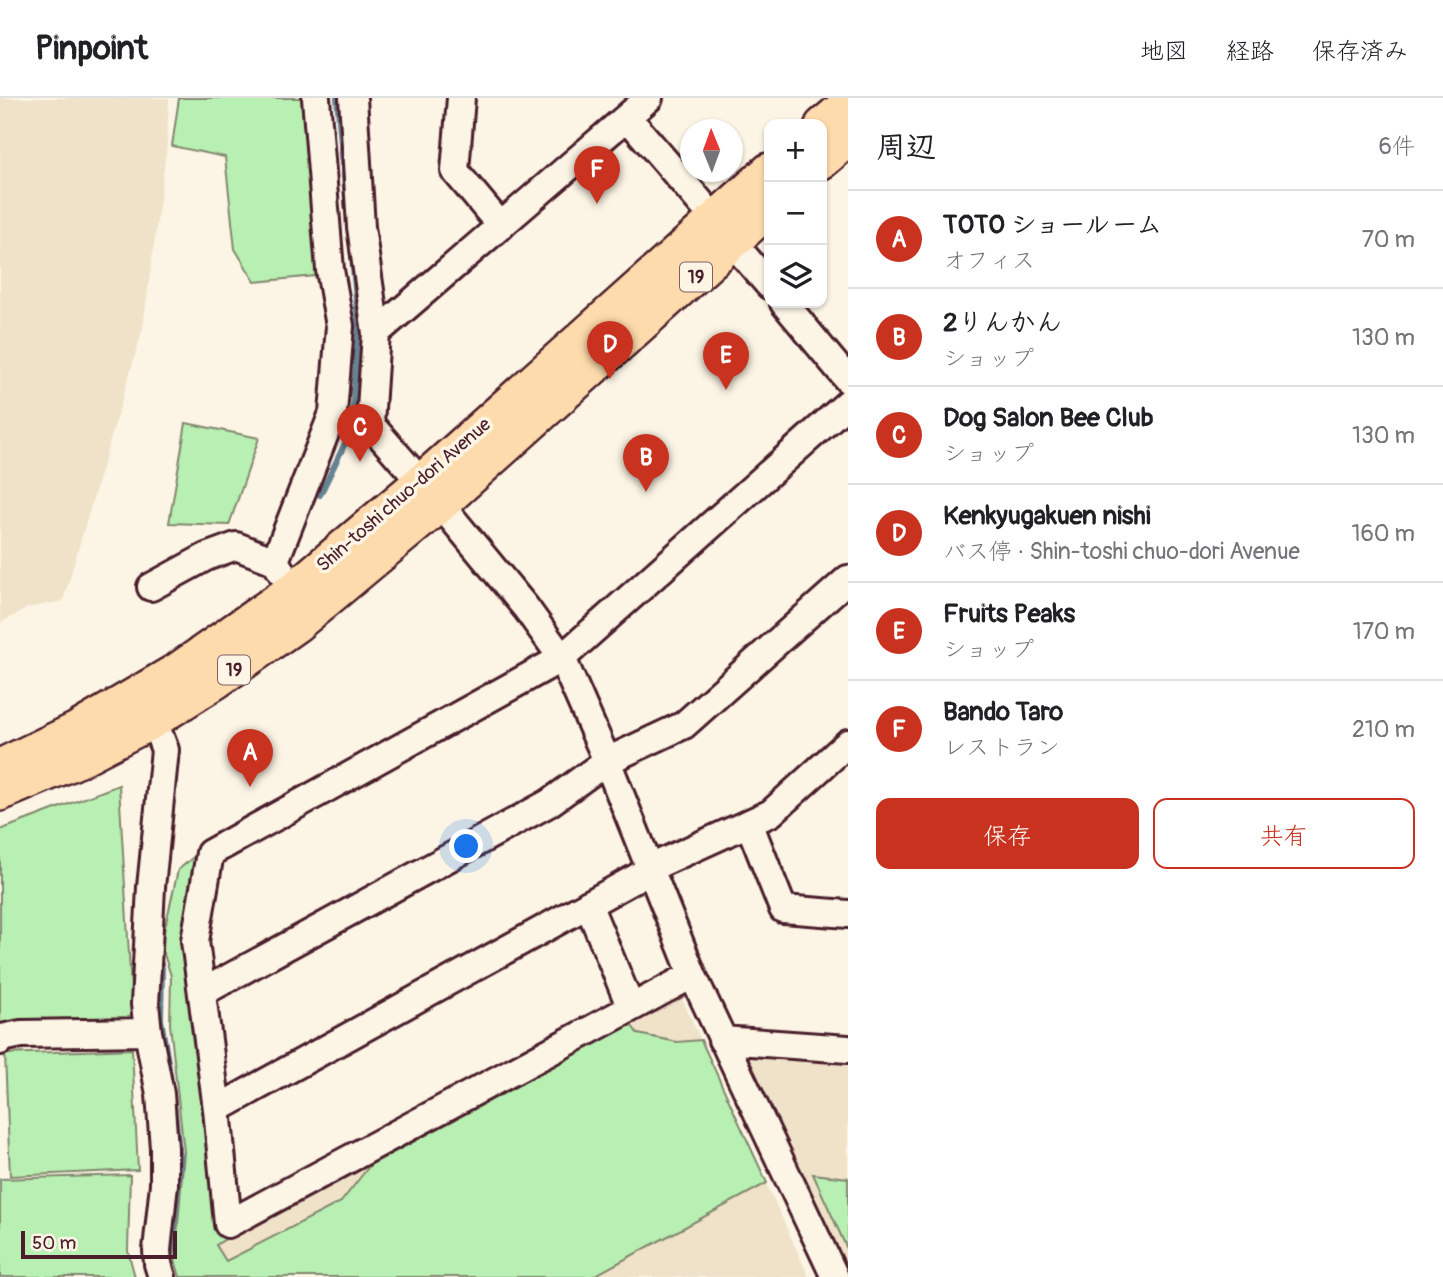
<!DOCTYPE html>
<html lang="ja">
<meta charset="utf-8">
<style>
body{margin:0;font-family:Pangolin,"Klee One",sans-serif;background:#f6f6f6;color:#202124}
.controls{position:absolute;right:21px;top:21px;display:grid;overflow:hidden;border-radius:14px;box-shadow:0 2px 5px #0004}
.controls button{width:63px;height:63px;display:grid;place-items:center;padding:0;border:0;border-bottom:2px solid #e0e0e0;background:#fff;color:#202124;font:35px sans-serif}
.compass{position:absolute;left:680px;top:21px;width:63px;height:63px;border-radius:50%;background:#fff;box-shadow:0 2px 5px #0004;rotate:359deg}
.scale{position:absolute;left:21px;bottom:18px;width:156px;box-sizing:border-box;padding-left:7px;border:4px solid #4a1f2b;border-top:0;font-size:19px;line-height:24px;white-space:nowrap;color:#4a1f2b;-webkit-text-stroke:5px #fcf5e5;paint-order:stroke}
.you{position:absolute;left:467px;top:749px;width:24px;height:24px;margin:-18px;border:5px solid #fff;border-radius:50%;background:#1a73e8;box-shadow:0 0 0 10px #1a73e833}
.badge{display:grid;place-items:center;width:46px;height:46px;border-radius:50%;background:#c8321e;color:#fff;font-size:23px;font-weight:700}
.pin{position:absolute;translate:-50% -58px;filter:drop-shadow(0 2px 4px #0008)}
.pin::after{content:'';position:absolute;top:37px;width:24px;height:21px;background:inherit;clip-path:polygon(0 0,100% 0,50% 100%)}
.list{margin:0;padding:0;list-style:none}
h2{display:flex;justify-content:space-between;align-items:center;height:91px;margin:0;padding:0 28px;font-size:30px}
h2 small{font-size:23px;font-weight:400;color:#757577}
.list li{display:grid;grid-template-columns:46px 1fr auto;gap:21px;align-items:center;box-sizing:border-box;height:98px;padding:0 28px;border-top:2px solid #e0e0e0}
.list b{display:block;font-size:26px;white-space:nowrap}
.list p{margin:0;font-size:23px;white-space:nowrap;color:#757577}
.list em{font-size:23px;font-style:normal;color:#757577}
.actions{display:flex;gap:14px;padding:21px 28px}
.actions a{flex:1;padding:16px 0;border:2px solid #c8321e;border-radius:14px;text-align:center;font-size:24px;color:#c8321e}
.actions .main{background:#c8321e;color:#fff}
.icon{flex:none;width:38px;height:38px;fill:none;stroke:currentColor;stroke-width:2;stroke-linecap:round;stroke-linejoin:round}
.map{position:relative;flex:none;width:848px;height:1179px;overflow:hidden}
header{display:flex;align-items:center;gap:42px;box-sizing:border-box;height:98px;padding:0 35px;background:#fff;border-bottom:2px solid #e0e0e0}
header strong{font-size:33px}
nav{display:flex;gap:38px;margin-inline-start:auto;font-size:24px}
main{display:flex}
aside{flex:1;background:#fff}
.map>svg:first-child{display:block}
</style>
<header>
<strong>Pinpoint</strong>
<nav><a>地図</a><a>経路</a><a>保存済み</a></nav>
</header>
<main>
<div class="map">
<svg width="848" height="1179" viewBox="0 0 848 1179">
<rect width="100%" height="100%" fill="#fcf5e5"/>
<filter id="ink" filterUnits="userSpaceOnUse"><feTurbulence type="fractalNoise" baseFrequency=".0143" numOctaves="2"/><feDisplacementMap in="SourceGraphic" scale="14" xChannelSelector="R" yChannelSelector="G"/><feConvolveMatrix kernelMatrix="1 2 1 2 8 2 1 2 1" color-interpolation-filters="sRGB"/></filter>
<g filter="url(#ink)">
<path fill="#efe2c9" d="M 0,0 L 169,0 L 167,47 L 143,230 L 63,503 L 28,510 L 0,525 Z
M 678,892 L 809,1179 L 179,1179 L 176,1168 Z
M 747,951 L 848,959 L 848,1176 L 742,957 Z"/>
<path fill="#b8efb2" stroke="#81876e" stroke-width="2" d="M 179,0 L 308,0 L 325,177 L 255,184 L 235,151 L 225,59 L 172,48 Z
M 186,325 L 259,340 L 229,427 L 169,425 Z
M 119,687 L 133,925 L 0,932 L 0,732 Z
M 197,756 L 187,831 L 227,1140 L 216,1147 L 226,1163 L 341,1104 L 378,1057 L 626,920 L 638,936 L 677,944 L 701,942 L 767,1085 L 592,1179 L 180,1179 L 175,1162 L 184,1054 L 170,926 L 171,878 L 161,847 L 178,772 Z
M 132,951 L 138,1072 L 10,1078 L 5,956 Z
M 813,1076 L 848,1080 L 848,1153 Z
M 130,1077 L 128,1153 L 135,1179 L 0,1179 L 0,1081 Z"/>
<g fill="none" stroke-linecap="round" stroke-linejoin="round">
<path stroke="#668392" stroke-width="6" d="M 337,0 L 347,113
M 320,397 L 352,331 L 358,222 L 351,148
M 159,859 L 162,870 L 161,921 L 171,983
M 173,1171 L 171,1164 L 180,1061 L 173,997"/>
<defs>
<path id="minor" d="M 353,0 L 361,129 L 376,235 L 370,326 L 441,407 L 526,510 L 562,560 L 607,663 L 693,878 L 835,1179
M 461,0 L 455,73 L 501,128
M 628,20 L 714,120
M 734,146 L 769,187
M 784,205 L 848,282
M 376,235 L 649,0
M 275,463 L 333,315 L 340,228 L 330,172 L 316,0
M 151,489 L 206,459 L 236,448 L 275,463 L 284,478
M 154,623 L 165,652 L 151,789 L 145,906 L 148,934 L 160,996 L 164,1050 L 164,1086 L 157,1152 L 158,1166 L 162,1179
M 749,725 L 783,811 L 848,816
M 588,806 L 631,910 L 228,1126 L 217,1011 L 195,843 L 210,755 L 562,560 L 848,305
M 203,894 L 549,705 L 607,663 L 684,627 L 848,481
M 631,910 L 681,883
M 722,942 L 848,951
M 0,943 L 2,940 L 21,936 L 148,934
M 217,1011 L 636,780 L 650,770 L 771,715 L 848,645"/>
<path id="major" d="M 822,27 L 848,5
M 822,64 L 848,42
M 0,668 L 75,632 L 177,572 L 293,491 L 421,383 L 769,72
M 0,696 L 73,665 L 154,623 L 216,584 L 297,527 L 441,407 L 769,112"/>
</defs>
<use href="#minor" stroke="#4a1f2b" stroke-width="32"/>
<use href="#major" stroke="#4a1f2b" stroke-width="38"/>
<use href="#minor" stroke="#fcf5e5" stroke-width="26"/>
<use href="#major" stroke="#fedbac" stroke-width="33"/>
</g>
</g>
<g text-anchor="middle" stroke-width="7" stroke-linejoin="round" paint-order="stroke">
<g fill="#fcf5e5" stroke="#7f5f63" stroke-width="2">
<rect x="680" y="164.5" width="32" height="29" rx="5"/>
<rect x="218" y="557.5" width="32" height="29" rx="5"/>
</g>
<g font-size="18" font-weight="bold" fill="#4a1f2b">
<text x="696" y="185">19</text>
<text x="234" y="578">19</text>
</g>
<g font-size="19" fill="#4a1f2b" stroke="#fcf5e5">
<text transform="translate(403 396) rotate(-41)" y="7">Shin-toshi chuo-dori Avenue</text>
</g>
</g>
</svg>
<div class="controls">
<button>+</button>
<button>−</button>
<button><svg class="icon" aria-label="layers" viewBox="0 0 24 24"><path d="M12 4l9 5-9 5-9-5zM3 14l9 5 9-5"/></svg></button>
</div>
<svg class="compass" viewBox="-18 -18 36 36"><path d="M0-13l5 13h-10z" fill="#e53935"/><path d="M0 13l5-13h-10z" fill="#757577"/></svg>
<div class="scale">50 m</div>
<div class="you"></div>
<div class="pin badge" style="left:250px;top:689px">A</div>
<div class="pin badge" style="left:646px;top:394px">B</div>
<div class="pin badge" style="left:360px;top:364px">C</div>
<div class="pin badge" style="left:610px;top:281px">D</div>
<div class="pin badge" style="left:726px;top:292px">E</div>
<div class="pin badge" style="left:597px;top:106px">F</div>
</div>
<aside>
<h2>周辺<small>6件</small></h2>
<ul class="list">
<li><span class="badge">A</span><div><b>TOTO ショールーム</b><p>オフィス</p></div><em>70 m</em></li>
<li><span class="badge">B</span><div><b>2りんかん</b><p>ショップ</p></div><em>130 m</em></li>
<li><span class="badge">C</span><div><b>Dog Salon Bee Club</b><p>ショップ</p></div><em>130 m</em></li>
<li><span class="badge">D</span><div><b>Kenkyugakuen nishi</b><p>バス停 · Shin-toshi chuo-dori Avenue</p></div><em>160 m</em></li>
<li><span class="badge">E</span><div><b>Fruits Peaks</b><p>ショップ</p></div><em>170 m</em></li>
<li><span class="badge">F</span><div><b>Bando Taro</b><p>レストラン</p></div><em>210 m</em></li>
</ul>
<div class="actions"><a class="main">保存</a><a>共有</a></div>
</aside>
</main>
